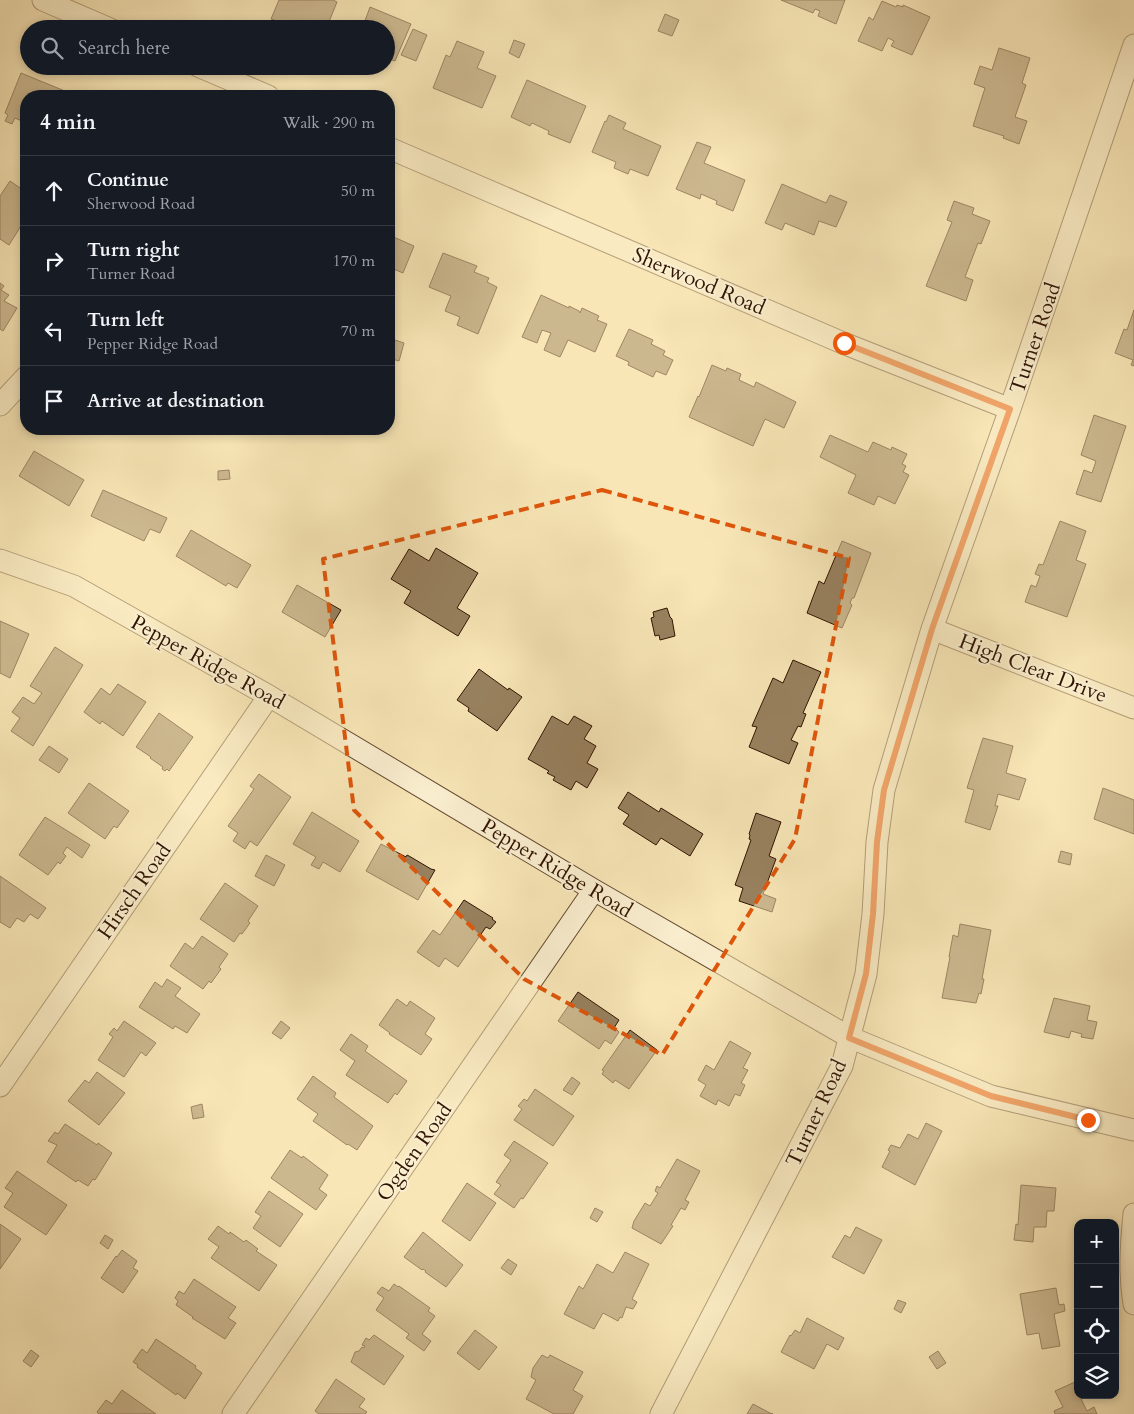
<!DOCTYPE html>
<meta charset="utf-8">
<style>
body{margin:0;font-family:Cardo,serif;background:#242831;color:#f1f3f6}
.controls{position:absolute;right:15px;bottom:15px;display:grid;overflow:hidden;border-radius:10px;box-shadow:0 2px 8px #0003}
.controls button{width:45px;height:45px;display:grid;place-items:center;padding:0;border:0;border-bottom:1px solid #363941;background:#171b24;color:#f1f3f6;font:25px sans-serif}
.stop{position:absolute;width:15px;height:15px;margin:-11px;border:4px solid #ea580c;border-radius:50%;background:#fff}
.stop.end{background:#ea580c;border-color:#fff;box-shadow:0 1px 5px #0008}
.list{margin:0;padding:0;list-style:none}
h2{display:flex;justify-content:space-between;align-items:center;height:65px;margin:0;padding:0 20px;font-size:21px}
h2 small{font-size:16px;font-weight:400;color:#9ea1a6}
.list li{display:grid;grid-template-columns:32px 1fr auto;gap:15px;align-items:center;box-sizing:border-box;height:70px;padding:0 20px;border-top:1px solid #363941}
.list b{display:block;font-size:19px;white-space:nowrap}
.list p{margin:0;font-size:16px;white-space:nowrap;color:#9ea1a6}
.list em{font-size:16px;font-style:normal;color:#9ea1a6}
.icon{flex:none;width:28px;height:28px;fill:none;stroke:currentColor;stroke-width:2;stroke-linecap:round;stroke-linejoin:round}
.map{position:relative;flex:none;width:1134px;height:1414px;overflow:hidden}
.search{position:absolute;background:#171b24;box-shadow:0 2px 8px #0003;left:20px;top:20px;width:375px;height:55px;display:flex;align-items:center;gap:12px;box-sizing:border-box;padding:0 18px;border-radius:28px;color:#9ea1a6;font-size:19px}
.panel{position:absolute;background:#171b24;box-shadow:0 2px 8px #0003;left:20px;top:90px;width:375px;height:345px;border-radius:20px}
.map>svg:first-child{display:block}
</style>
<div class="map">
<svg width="1134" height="1414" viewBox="0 0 1134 1414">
<rect width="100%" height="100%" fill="#f8e6b7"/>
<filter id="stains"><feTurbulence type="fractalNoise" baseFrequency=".004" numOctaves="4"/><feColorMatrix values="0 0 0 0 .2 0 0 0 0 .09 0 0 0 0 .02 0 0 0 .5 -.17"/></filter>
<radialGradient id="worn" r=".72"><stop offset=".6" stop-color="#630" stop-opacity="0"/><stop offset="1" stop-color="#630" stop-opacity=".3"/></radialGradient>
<path fill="#98815f" stroke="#311400" d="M 279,0 L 333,0 L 337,2 L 326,29 L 305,29 L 286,21 L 285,24 L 271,19 Z
M 781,0 L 845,0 L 836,24 L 818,16 L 820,11 L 815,9 L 813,13 Z
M 882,1 L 896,7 L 897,5 L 903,7 L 903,5 L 930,17 L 912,55 L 891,46 L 894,41 L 888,38 L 882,51 L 858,41 L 869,17 L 873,20 Z
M 370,7 L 411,24 L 395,61 L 386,58 L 386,29 L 362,29 Z
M 665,14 L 679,20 L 672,36 L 658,31 Z
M 413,29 L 427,35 L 416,61 L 401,55 Z
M 514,40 L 525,44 L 519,58 L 509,53 Z
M 457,41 L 484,52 L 477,68 L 496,76 L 482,108 L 433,88 L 446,55 L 450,57 Z
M 999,48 L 1030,58 L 1022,83 L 1026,85 L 1015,117 L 1027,121 L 1019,144 L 1003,138 L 1004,136 L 973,126 L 985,88 L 974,84 L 980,66 L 992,70 Z
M 21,73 L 77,96 L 26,96 L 26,123 L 15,118 L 12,124 L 5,121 L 8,115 L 5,113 Z
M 527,80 L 586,106 L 570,143 L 548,134 L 549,131 L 532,123 L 530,126 L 511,117 Z
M 609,115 L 626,123 L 623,129 L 661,146 L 648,176 L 630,169 L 628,174 L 614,168 L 616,162 L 592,152 L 605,121 L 606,122 Z
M 697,142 L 711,147 L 704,163 L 745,180 L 733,211 L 716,204 L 717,201 L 701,194 L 700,199 L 676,189 Z
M 10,181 L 26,192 L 26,218 L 9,245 L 0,239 L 0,196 Z
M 782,184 L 826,203 L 830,195 L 847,202 L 836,227 L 819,221 L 814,235 L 785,223 L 782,230 L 765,223 Z
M 954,201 L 974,208 L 972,214 L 990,221 L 981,244 L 978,243 L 965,277 L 973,280 L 966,301 L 926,286 L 952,222 L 947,220 Z
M 389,235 L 414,246 L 403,273 L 389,267 Z
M 443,253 L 477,266 L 474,272 L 489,278 L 487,282 L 497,287 L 478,334 L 457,325 L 460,317 L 445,311 L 451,296 L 429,287 Z
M 0,283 L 4,286 L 1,290 L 9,295 L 4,301 L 17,308 L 3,331 L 0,329 Z
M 541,295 L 569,308 L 569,306 L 579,311 L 580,313 L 582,308 L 599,316 L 597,320 L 607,324 L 595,352 L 568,340 L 560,357 L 544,350 L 551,333 L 542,330 L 537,343 L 522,337 Z
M 1134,310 L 1134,366 L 1131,365 L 1133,360 L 1115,353 L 1124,329 L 1127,330 Z
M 629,329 L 653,340 L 651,344 L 665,351 L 663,355 L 673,360 L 666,375 L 656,371 L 653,377 L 628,365 L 629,362 L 616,356 Z
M 389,338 L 404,343 L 399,361 L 389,358 Z
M 712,365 L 726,371 L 727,368 L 741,374 L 739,380 L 754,387 L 756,382 L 796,402 L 784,428 L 765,419 L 753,446 L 689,417 L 698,396 L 699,397 Z
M 1094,415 L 1126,426 L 1101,502 L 1076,494 L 1084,470 L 1092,473 L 1096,461 L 1081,455 Z
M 830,435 L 868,452 L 873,442 L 891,450 L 892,447 L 907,454 L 902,464 L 906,466 L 903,472 L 909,475 L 895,504 L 878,496 L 874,505 L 848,493 L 856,475 L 820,457 Z
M 34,451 L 84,480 L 69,506 L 19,476 Z
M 229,470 L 230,479 L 218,480 L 218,471 Z
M 103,490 L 167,518 L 160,533 L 150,529 L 144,541 L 91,516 Z
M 1060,521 L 1086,531 L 1076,560 L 1086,564 L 1067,617 L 1025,602 L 1031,585 L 1036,587 L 1040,576 L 1035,574 L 1039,564 L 1043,565 Z
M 191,530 L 251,565 L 237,588 L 228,583 L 226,586 L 176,556 Z
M 842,541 L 871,553 L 854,598 L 852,598 L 850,603 L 852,605 L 842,628 L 807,613 L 819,581 L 824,584 Z
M 436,548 L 478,573 L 457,608 L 470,616 L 458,636 L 404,603 L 411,591 L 391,579 L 409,549 L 429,561 Z
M 297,585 L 341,610 L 325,637 L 282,612 Z
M 667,608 L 670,617 L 672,619 L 675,636 L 660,640 L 659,635 L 655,636 L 651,618 L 654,617 L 653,612 Z
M 0,621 L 29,634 L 10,678 L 0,673 Z
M 55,647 L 83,665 L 33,746 L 11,731 L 20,718 L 12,712 L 23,697 L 34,704 L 42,693 L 30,686 Z
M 793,660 L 821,672 L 803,713 L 806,714 L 801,727 L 798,726 L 791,740 L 798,743 L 789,764 L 749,747 L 757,727 L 752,726 L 773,678 L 783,683 Z
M 479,669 L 508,690 L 509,688 L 522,697 L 497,731 L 468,711 L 469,708 L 457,700 Z
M 118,684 L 146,702 L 123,736 L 102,721 L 100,724 L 84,712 L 101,688 L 110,695 Z
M 159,713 L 193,737 L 169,771 L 167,769 L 165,771 L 162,769 L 163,767 L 150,758 L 151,757 L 136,747 Z
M 552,716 L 568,725 L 574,716 L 592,726 L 584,739 L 596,746 L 587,763 L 598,769 L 587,788 L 576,781 L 571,790 L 553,780 L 555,777 L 547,773 L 549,771 L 528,759 Z
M 983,738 L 1013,746 L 1006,773 L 1026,779 L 1019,800 L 998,794 L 995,806 L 998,806 L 990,830 L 965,822 L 974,790 L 967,788 Z
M 49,746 L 68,759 L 59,773 L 39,760 Z
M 259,774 L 291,797 L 257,846 L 250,841 L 245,849 L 233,841 L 238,833 L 228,826 L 254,789 L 250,786 Z
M 89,783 L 129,811 L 117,828 L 114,826 L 105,839 L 68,813 Z
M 1103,788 L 1134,800 L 1134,834 L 1094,819 Z
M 628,792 L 659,812 L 661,808 L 703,834 L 690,856 L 661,838 L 656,845 L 623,824 L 629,815 L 618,808 Z
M 312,812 L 359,841 L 340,872 L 323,862 L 319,869 L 311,865 L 316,857 L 293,844 Z
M 756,813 L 781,822 L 769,856 L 776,859 L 763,894 L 776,899 L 772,912 L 739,901 L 743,888 L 735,885 L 751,840 L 749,839 L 750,835 L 749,834 Z
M 45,817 L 90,845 L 82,858 L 67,847 L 63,853 L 66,856 L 60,864 L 58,862 L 48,875 L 19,855 Z
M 381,844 L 406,857 L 407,855 L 409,856 L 431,869 L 435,870 L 418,900 L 366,871 Z
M 1061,851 L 1072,854 L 1070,865 L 1058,862 Z
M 266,855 L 285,865 L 274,886 L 255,876 Z
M 0,876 L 46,908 L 38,919 L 30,914 L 24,922 L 17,918 L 10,928 L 0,922 Z
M 225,883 L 258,906 L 248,921 L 250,923 L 242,934 L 240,933 L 234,942 L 200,919 Z
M 464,900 L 493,918 L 492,919 L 496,922 L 490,929 L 486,927 L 458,967 L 445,958 L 439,967 L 417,952 L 433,930 L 440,935 Z
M 960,924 L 991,930 L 982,979 L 984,979 L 981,994 L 979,993 L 976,1003 L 942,998 L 950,957 L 949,957 L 953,935 L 958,937 Z
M 202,936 L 228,954 L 219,967 L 221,969 L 211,983 L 209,981 L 203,989 L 170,966 L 185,943 L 193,949 Z
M 167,979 L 181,988 L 175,996 L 200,1014 L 187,1033 L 175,1026 L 173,1029 L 139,1007 L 155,982 L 162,987 Z
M 578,992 L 619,1020 L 614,1028 L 619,1032 L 611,1044 L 605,1040 L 599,1049 L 558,1021 Z
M 1054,998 L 1090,1006 L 1087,1020 L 1097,1022 L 1093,1039 L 1081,1037 L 1082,1034 L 1071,1031 L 1069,1038 L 1044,1032 Z
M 397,999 L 407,1006 L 410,1001 L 435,1018 L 425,1034 L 432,1039 L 421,1055 L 389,1034 L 390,1033 L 379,1025 Z
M 124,1021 L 156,1043 L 146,1056 L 141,1052 L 124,1077 L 98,1060 L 113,1037 L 109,1034 L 114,1028 L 117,1031 Z
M 281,1021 L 290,1028 L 281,1039 L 272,1033 Z
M 630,1030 L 657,1050 L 629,1089 L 615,1080 L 613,1083 L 602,1074 L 604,1071 L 602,1070 Z
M 351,1034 L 368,1046 L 365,1051 L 407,1081 L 397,1095 L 395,1093 L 388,1103 L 346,1075 L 355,1061 L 340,1050 Z
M 730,1041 L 751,1053 L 743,1068 L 748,1070 L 741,1083 L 745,1085 L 740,1096 L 735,1094 L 729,1106 L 718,1100 L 716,1105 L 700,1096 L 706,1085 L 698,1080 L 706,1065 L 714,1070 Z
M 97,1072 L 125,1093 L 99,1125 L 68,1101 L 85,1080 L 89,1083 Z
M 313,1076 L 336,1093 L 334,1097 L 373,1126 L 357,1150 L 348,1144 L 347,1145 L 313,1121 L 318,1114 L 297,1099 Z
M 572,1077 L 580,1083 L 572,1095 L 563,1090 Z
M 535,1089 L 574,1116 L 553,1146 L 514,1120 L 522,1109 L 518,1106 L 524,1099 L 527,1101 Z
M 202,1104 L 204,1117 L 193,1119 L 191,1107 Z
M 926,1123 L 942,1131 L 915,1185 L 882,1167 L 890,1151 L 888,1150 L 891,1145 L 900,1148 L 908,1134 L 918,1139 Z
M 65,1124 L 97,1145 L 98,1143 L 112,1153 L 95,1180 L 93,1179 L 88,1186 L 78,1180 L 76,1182 L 47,1162 L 57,1145 L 48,1141 L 55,1132 L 58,1134 Z
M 514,1141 L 548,1163 L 523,1199 L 521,1198 L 514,1208 L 494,1194 L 501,1185 L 496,1182 L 511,1160 L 504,1155 Z
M 290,1150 L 302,1158 L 303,1156 L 328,1175 L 319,1189 L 327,1195 L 316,1210 L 271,1178 Z
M 677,1159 L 700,1171 L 685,1200 L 689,1202 L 685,1210 L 681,1208 L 671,1225 L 673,1226 L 661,1244 L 632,1228 L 634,1221 L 645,1203 L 650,1206 L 658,1193 L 655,1191 L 657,1186 L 660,1188 Z
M 17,1171 L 67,1205 L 46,1235 L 4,1207 L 13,1193 L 5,1188 Z
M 467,1183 L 496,1203 L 470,1241 L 442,1221 Z
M 1021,1185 L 1056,1188 L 1054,1211 L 1047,1211 L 1046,1227 L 1034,1227 L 1033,1242 L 1014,1240 L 1016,1224 L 1018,1225 Z
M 269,1191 L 303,1214 L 280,1247 L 253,1228 L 261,1216 L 255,1212 Z
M 595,1208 L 603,1212 L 597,1222 L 590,1218 Z
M 0,1224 L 21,1239 L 0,1269 Z
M 218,1226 L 229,1234 L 230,1232 L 244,1242 L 246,1240 L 258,1249 L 256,1251 L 277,1265 L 259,1291 L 211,1258 L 219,1247 L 208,1239 Z
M 856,1227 L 882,1240 L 864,1274 L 832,1257 L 845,1235 L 850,1238 Z
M 423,1232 L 463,1265 L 446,1287 L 425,1272 L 426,1271 L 423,1269 L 422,1270 L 404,1257 Z
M 105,1235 L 113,1240 L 108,1249 L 100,1243 Z
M 122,1250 L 137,1261 L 133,1268 L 138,1271 L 123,1293 L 101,1278 L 116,1256 L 117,1257 Z
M 625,1252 L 649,1264 L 632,1299 L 637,1302 L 633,1309 L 626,1307 L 622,1318 L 620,1317 L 618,1321 L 603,1313 L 594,1329 L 564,1314 L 579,1286 L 583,1289 L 597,1264 L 613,1273 Z
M 508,1259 L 517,1265 L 511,1275 L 501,1268 Z
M 194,1279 L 236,1307 L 228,1318 L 236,1323 L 225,1339 L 192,1318 L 193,1317 L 176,1305 L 178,1301 L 175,1298 L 179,1291 L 184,1294 Z
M 394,1284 L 398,1287 L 399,1286 L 430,1308 L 428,1311 L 435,1316 L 422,1334 L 431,1341 L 424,1351 L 406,1338 L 409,1334 L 376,1310 L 384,1298 L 377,1293 L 382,1287 L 389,1291 Z
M 1056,1288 L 1059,1305 L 1064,1304 L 1065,1311 L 1054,1314 L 1060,1346 L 1042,1349 L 1039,1333 L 1027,1335 L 1020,1294 Z
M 898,1300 L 906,1303 L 901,1313 L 894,1309 Z
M 807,1318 L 844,1338 L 838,1350 L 827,1344 L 814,1369 L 781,1352 L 790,1335 L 791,1336 L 795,1330 L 800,1333 Z
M 475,1330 L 497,1347 L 479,1370 L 457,1353 Z
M 374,1335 L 404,1356 L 384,1385 L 351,1362 L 355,1352 L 359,1351 L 362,1347 L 364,1348 L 365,1346 L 362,1345 L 366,1338 L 369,1340 Z
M 156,1339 L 196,1366 L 195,1368 L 202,1373 L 185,1399 L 177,1393 L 176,1395 L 137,1367 L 138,1365 L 133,1362 L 142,1349 L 147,1353 Z
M 31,1350 L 39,1356 L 31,1367 L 23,1361 Z
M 938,1351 L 946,1363 L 937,1369 L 929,1357 Z
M 542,1355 L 548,1358 L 550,1355 L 583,1372 L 573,1390 L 583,1396 L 573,1414 L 554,1414 L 526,1399 L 536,1380 L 531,1377 L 533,1368 Z
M 336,1379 L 365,1399 L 359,1407 L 367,1412 L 365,1414 L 319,1414 L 315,1411 Z
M 1075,1382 L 1078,1387 L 1078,1395 L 1082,1395 L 1083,1398 L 1081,1399 L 1087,1411 L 1094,1407 L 1097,1414 L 1055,1414 L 1054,1411 L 1063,1407 L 1055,1391 Z
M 122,1390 L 156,1414 L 99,1414 L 97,1412 L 106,1400 L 112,1404 Z
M 753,1404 L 770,1413 L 773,1414 L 747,1414 Z"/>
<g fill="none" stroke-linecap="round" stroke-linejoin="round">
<defs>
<path id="minor" d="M 43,0 L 110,29
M 198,66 L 268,96
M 389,148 L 843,343 L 1010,409
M 0,405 L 26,377
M 0,560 L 74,586 L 269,696 L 594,890 L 849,1037 L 991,1096 L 1134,1130
M 932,629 L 1134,708
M 0,1086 L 269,696
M 1134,1214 C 1131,1244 1129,1274 1134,1304
M 233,1414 L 594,890
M 661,1414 L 842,1066 L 866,974 L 873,914 L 877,842 L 884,790 L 895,753 L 932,629 L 1010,409 L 1134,45"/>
</defs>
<use href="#minor" stroke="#63482e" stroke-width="23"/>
<use href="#minor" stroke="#faefd0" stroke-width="21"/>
</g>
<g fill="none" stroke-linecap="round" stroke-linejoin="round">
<path stroke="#ea580c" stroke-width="6" d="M 844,343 L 1010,409 L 932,629 L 884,790 L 877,842 L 873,914 L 866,974 L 849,1038 L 991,1096 L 1088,1120"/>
</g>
<path d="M0 0H1134V1414H0ZM 602,490 L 849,558 L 795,839 L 662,1055 L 524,979 L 354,810 L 323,559 Z" fill="#f8e6b7" fill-opacity=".55" fill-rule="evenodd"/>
<path fill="none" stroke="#df560b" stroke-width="4" stroke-dasharray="10 6" stroke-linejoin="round" d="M 602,490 L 849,558 L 795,839 L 662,1055 L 524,979 L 354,810 L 323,559 Z"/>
<g text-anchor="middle" stroke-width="4" stroke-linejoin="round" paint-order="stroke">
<g font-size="21" fill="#311400" stroke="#faefd0">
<text transform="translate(699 281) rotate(23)" y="7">Sherwood Road</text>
<text transform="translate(1035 338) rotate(-71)" y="7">Turner Road</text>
<text transform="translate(208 662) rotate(29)" y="7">Pepper Ridge Road</text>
<text transform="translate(1033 668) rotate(21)" y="7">High Clear Drive</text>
<text transform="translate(557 868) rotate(31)" y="7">Pepper Ridge Road</text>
<text transform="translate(134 891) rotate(-55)" y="7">Hirsch Road</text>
<text transform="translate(816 1113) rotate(-65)" y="7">Turner Road</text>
<text transform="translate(414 1152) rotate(-55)" y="7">Ogden Road</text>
</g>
</g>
<rect width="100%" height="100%" filter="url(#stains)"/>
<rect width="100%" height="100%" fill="url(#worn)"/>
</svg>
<div class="controls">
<button>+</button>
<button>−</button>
<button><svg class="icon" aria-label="locate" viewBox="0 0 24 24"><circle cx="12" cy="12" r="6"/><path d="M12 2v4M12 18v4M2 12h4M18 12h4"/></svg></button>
<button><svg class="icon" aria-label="layers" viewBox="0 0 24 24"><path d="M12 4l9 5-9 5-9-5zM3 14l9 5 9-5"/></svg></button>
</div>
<div class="stop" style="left:844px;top:343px"></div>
<div class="stop end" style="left:1088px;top:1120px"></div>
<div class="search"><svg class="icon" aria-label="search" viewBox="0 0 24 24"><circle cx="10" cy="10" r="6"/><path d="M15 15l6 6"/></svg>Search here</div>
<section class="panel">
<h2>4 min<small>Walk · 290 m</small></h2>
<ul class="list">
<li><svg class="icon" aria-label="ahead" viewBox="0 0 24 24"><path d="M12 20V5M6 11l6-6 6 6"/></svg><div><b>Continue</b><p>Sherwood Road</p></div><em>50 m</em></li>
<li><svg class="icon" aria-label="right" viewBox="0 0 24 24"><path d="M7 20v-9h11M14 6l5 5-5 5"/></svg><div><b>Turn right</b><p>Turner Road</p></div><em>170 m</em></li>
<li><svg class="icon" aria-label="left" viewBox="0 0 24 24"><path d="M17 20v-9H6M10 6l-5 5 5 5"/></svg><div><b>Turn left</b><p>Pepper Ridge Road</p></div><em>70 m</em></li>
<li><svg class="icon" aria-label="arrive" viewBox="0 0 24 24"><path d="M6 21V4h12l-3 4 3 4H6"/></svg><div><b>Arrive at destination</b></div></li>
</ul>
</section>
</div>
